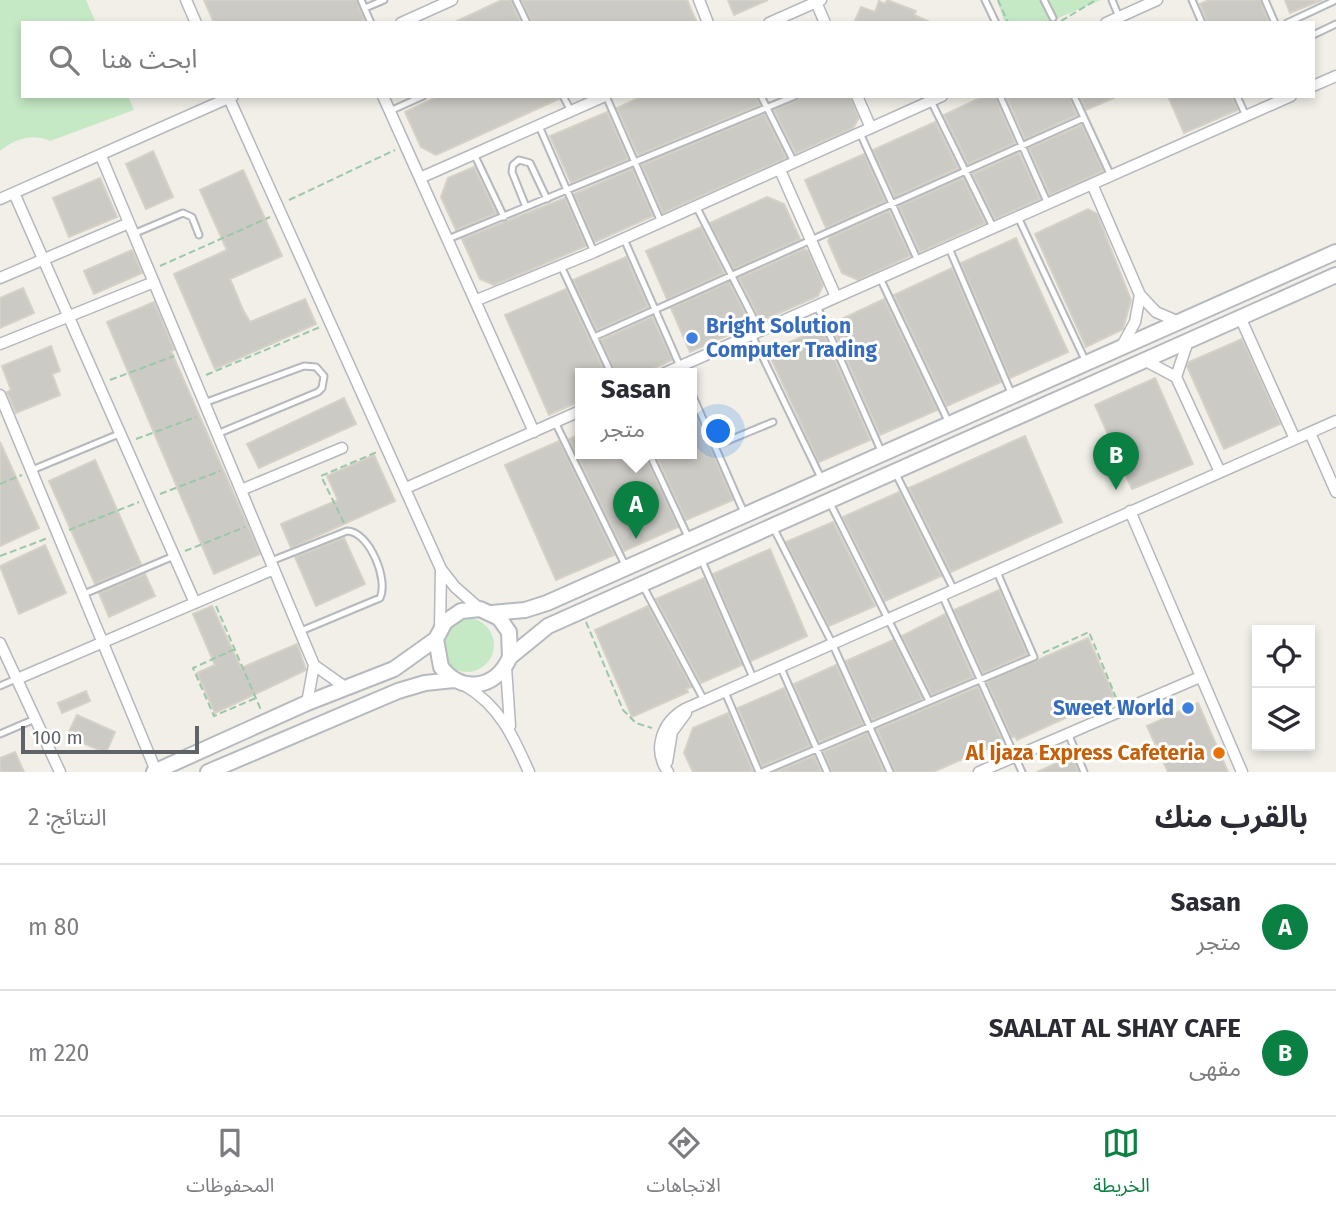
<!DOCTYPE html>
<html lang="ar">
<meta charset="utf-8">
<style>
body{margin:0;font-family:"Fira Sans","Noto Sans Arabic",sans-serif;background:#f7f7f7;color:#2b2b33;direction:rtl}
.controls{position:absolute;right:21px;bottom:21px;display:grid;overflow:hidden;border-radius:0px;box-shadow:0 4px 10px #0003}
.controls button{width:63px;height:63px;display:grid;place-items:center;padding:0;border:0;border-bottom:2px solid #e1e1e2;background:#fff;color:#2b2b33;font:35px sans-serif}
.scale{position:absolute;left:21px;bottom:18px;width:178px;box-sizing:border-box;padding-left:7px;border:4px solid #5f6368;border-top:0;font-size:19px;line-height:24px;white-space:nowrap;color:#5f6368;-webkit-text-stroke:5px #fff;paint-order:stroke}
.you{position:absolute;left:719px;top:432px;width:24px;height:24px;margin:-18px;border:5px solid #fff;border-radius:50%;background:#1a73e8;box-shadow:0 0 0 10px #1a73e833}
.badge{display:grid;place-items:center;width:46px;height:46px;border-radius:50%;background:#0b8043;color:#fff;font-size:23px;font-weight:700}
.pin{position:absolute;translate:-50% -58px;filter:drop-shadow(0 2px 4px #0008)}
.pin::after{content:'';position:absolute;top:37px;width:24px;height:21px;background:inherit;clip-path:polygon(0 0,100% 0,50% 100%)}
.popup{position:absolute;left:575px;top:368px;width:122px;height:91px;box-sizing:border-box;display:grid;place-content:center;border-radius:0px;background:#fff;filter:drop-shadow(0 2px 5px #0005);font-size:23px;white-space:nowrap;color:#7c7c81}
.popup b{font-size:26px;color:#2b2b33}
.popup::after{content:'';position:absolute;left:50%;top:100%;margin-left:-14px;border:14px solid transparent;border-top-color:#fff}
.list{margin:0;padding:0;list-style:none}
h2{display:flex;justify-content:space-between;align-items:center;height:91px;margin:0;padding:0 28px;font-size:30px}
h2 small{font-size:23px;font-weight:400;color:#7c7c81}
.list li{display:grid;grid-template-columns:46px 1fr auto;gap:21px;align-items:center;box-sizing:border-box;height:126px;padding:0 28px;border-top:2px solid #e1e1e2}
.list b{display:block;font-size:26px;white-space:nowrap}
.list p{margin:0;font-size:23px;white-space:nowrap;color:#7c7c81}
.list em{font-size:23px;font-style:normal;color:#7c7c81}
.icon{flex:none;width:38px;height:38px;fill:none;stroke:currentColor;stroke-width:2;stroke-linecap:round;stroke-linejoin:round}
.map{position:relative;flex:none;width:1336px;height:772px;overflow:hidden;direction:ltr}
.search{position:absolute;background:#fff;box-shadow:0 4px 10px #0003;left:21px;right:21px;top:21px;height:77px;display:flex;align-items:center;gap:18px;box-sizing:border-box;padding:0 24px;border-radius:0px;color:#7c7c81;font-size:26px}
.sheet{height:343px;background:#fff}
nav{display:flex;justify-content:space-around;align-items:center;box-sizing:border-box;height:98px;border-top:2px solid #e1e1e2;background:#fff;font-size:19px;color:#7c7c81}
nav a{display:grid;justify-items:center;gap:4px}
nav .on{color:#0b8043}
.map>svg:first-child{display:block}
</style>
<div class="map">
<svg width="1336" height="772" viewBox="0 0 1336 772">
<rect width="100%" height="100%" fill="#f1efe8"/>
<path fill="#c5e8c5" d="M 0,0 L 86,0 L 96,23 L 23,23 L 23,96 L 128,96 L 134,110 L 50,141 C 33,133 14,139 0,151 Z
M 997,0 L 1101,0 L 1046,23 L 1005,23 Z
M440 645a27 27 0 1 1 54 0a27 27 0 1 1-54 0Z"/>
<path fill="#cccac5" stroke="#d6d1c6" stroke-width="2" d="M 204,0 L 356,0 L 364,20 L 358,23 L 214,23 Z
M 502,0 L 511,0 L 521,23 L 453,23 Z
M 522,0 L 687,0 L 697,23 L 532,23 Z
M 728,0 L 768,0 L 734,15 Z
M 887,0 L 916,11 L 914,15 L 932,23 L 854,23 L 861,7 L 875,12 L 879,1 L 885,4 Z
M 1209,0 L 1260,0 L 1269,23 L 1208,23 L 1200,4 Z
M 1285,0 L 1322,0 L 1290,13 Z
M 439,96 L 558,96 L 559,99 L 436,155 L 421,147 L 405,112 Z
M 643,96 L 756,96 L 760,105 L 638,155 L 617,108 Z
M 800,96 L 850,96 L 859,118 L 853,128 L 796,153 L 774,110 L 797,101 Z
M 984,96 L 995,96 L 1015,143 L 968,164 L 944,115 Z
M 1006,96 L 1069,96 L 1077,115 L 1025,139 Z
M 1080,96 L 1118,96 L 1086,110 Z
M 1168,96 L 1232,96 L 1238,110 L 1184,133 Z
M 607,112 L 628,159 L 571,183 L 550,136 Z
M 764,114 L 786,158 L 663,213 L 642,165 Z
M 935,122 L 958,168 L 895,197 L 873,150 Z
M 1082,125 L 1103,171 L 1050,195 L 1029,148 Z
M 153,151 L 173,197 L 146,209 L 126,164 Z
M 1019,153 L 1040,199 L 995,219 L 973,174 Z
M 864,154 L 885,201 L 826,228 L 805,180 Z
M 474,167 L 496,213 L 456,230 L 441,197 L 448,178 Z
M 632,169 L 653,216 L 595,242 L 574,194 Z
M 243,170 L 282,256 L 230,279 L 243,310 L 250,322 L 305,299 L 316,324 L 215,369 L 174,274 L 227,250 L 200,190 Z
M 100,178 L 117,217 L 69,237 L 53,198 Z
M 963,178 L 985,223 L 920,252 L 899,206 Z
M 767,197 L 784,204 L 800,239 L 734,269 L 710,223 Z
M 565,198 L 586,246 L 494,285 L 480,279 L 462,239 Z
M 1088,209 L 1097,214 L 1131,300 L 1123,329 L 1086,347 L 1035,234 Z
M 889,211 L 910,256 L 858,280 L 842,273 L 828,241 L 830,237 Z
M 701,227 L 724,273 L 667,299 L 646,251 Z
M 1016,238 L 1068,352 L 1010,378 L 961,263 Z
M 804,249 L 808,251 L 823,285 L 818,296 L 761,321 L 739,278 Z
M 132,250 L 142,273 L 94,294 L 84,271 Z
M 626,257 L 648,307 L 597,330 L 573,280 Z
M 952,268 L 1001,382 L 947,406 L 894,295 Z
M 729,282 L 751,325 L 690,352 L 671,308 Z
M 23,288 L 34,313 L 0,328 L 0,298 Z
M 566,289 L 605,373 L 580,373 L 580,401 L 549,415 L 505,315 Z
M 884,299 L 937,410 L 880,435 L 831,324 Z
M 154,302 L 174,350 L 171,351 L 260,554 L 214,574 L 107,322 Z
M 652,317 L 672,360 L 643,373 L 616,373 L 601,340 Z
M 821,328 L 870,440 L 819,462 L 768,352 Z
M 1242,339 L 1280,424 L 1224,449 L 1187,366 L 1189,362 Z
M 51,346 L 60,371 L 52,374 L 60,395 L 16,413 L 7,392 L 11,390 L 2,366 Z
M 1155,378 L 1193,464 L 1132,489 L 1095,405 Z
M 344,398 L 356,424 L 259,468 L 247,444 Z
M 692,407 L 733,500 L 686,520 L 655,453 L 692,453 Z
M 580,434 L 580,453 L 644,453 L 678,527 L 624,551 L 569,439 Z
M 1025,436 L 1062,522 L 951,572 L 909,488 Z
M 559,441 L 614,555 L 556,580 L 505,465 Z
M 0,442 L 39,528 L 0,546 Z
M 374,455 L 395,501 L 291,548 L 281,524 L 338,500 L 327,476 Z
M 95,460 L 141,564 L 95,584 L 49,481 Z
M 899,492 L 941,576 L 885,601 L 843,517 Z
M 833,522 L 875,606 L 829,626 L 786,542 Z
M 344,538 L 365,584 L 316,606 L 295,557 Z
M 45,545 L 66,593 L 19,614 L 0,566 Z
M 770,549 L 807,636 L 751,661 L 713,574 Z
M 145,574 L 155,596 L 109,617 L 99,593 Z
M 704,578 L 742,665 L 701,683 L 656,599 Z
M 999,590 L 1027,654 L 983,673 L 954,610 Z
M 212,606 L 241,668 L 297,644 L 306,670 L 215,713 L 197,673 L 215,665 L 193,614 Z
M 648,606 L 691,687 L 686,689 L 688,692 L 632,717 L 595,630 Z
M 945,614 L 973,677 L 932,695 L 902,636 Z
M 1088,638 L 1114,696 L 1017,740 L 1015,736 L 1012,737 L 987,682 Z
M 893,640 L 922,699 L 872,720 L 846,661 Z
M 836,665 L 863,724 L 819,742 L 794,684 Z
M 978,687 L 1002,742 L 933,772 L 895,772 L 877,729 Z
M 784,688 L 810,746 L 762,766 L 738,708 Z
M 86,691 L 90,701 L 62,713 L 58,703 Z
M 1198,703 L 1228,772 L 1168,772 L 1147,726 Z
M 728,713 L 753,772 L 693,772 L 684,753 L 693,728 Z
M 77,715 L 115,732 L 106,753 L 67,736 Z
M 867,733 L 884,772 L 832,772 L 824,752 Z
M 15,752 L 24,772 L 0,772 L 0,758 Z
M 814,756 L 821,772 L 775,772 Z
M 1072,756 L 1078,772 L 1037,772 Z"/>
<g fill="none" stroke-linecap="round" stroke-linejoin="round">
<defs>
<path id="service" d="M 361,0 L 371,23
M 516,0 L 527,23
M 985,0 L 996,23
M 1044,0 L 1053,18
M 1112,0 L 1119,17
M 1192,0 L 1202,23
M 1265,0 L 1275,23
M 365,8 L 384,0
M 1287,23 L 1336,0
M 1313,35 L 1336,24
M 563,96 L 571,111
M 606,96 L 661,222
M 761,96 L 794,162
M 1000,96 L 1048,204
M 1074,96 L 1111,176
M 1237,96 L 1246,116
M 931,101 L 993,227
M 390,111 L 423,96
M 539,126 L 594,252
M 860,133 L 918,261
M 474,154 L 504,217
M 696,206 L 760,331
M 526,207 L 512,172 L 513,165 L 519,160 L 530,163 L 547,199
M 1018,217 L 1086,362
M 133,234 L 183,213 L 192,217 L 199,235
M 448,239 L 795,96
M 624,239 L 683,373
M 949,248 L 1012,395
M 561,266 L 611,373
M 880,278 L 949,423
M 817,306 L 882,453
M 752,335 L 822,480
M 594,337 L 1084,118
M 692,394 L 745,515
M 204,403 L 304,366 L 316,367 L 324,376 L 322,388 L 318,392 L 217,434
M 555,422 L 626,567
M 715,446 L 773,422
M 649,453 L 689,539
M 32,470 L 119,434
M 896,474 L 954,590
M 829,501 L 929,701
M 774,529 L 833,645 L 890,772
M 271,561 L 347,531 C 369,531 389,580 380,598 L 301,631
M 702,561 L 754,680
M 642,584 L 705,702
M 84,594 L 174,556
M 942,595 L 1022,772
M 781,668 L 827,772
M 0,686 L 16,679
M 725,692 L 759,772
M 1068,733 L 1084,772
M 0,734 L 35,719
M 762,772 L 1034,657 L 997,572"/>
<path id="minor" d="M 186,0 L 196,23
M 699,0 L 708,23
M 816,2 L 825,23
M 401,23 L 452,0
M 769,23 L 821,0
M 1106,23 L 1157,0
M 1313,86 L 1336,76
M 228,96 L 441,569 L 455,587 L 480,609
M 383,96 L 534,432
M 857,96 L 871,128
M 101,156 L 314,665 L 345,687
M 780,170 L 836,297
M 420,178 L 605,96
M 1092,184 L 1140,295 L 1156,312 L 1179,322
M 14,193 L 195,603
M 0,199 L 233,96
M 0,278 L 129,223
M 477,300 L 594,252 L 942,96
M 1240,317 L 1295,439
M 0,344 L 154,282
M 1122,346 L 1135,322 L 1140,295
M 1144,360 L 1176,377 L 1220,472
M 665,373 L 1291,96
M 1176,377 L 1188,341
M 0,395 L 156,771
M 1310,433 L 1336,492
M 406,488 L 580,411
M 241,490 L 342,448
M 1130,511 L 1242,772
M 440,628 L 441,569
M 0,643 L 60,772
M 506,667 L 510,726
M 17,679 L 274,569
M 464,685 C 500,706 513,736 529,772
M 307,703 L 314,665
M 667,762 L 672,732 L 686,713
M 668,772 C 652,749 662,722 685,709 L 1336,421
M 979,772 L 1200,677"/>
<path id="secondary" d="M 492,613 L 525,610 L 547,603 L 1336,252
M 510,657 L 548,626 L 1336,275
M 154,772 L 307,703 L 394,669 L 436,639 L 445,622 L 461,611 L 480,609 L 499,618 L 509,632 L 510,657 C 496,689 462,694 441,667 L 436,639
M 208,772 L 398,691 L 425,683 L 454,680"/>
</defs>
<use href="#service" stroke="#b5b8bc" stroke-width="9"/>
<use href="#minor" stroke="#b5b8bc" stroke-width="13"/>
<use href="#secondary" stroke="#b6babf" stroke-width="18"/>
<path stroke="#9cc7a9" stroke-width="2" stroke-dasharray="7 3.5" stroke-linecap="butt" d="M 998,0 L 1008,23
M 1061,21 L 1096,0
M 289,200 L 395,150
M 160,266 L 270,217
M 206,375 L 320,327
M 110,380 L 174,356
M 136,439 L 196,417
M 0,484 L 22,475
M 160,494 L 220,471
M 344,523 L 321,476 L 377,452
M 69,530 L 139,502
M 185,551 L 245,527
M 0,556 L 48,538
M 216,606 L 261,710
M 586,622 L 623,710 L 636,723 L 652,728
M 235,649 L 193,668 L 214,716 L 256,698
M 1043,653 L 1089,632 L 1117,700"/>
<use href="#service" stroke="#fff" stroke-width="5"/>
<use href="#minor" stroke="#fff" stroke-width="10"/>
<use href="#secondary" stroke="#fff" stroke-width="14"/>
</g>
<g fill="#3f7fe0" stroke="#fff" stroke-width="2.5">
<circle cx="692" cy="338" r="7"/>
<circle cx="1188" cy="708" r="7"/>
</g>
<circle fill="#e8710a" stroke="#fff" stroke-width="2.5" cx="1219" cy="753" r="7"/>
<g text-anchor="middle" stroke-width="6" stroke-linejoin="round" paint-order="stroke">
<g font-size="21" font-weight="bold" fill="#366cbe" stroke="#fff" text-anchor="start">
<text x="706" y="333">Bright Solution<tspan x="706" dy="24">Computer Trading</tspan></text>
<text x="1174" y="715" text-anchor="end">Sweet World</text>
</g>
<g font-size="21" font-weight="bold" fill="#c56008" stroke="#fff" text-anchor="end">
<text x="1205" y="760">Al Ijaza Express Cafeteria</text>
</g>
</g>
</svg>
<div class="controls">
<button><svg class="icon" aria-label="locate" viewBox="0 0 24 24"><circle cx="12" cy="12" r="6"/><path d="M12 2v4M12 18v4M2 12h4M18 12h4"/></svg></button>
<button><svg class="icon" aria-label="layers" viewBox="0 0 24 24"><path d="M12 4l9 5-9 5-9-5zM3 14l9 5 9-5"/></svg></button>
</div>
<div class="scale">100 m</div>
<div class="you"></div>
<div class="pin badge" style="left:636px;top:539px">A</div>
<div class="popup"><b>Sasan</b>متجر</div>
<div class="pin badge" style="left:1116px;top:490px">B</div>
<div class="search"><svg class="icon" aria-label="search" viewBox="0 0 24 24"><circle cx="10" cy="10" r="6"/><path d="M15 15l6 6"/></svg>ابحث هنا</div>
</div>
<section class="sheet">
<h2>بالقرب منك<small>النتائج: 2</small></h2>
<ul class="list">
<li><span class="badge">A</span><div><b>Sasan</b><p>متجر</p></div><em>80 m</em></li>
<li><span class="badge">B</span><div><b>SAALAT AL SHAY CAFE</b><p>مقهى</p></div><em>220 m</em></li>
</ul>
</section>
<nav>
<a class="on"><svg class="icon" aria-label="map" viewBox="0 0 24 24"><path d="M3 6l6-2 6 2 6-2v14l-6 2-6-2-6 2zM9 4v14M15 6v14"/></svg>الخريطة</a>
<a><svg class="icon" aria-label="directions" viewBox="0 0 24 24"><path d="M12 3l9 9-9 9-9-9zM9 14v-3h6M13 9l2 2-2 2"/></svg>الاتجاهات</a>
<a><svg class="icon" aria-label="saved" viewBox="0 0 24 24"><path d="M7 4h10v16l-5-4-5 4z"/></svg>المحفوظات</a>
</nav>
